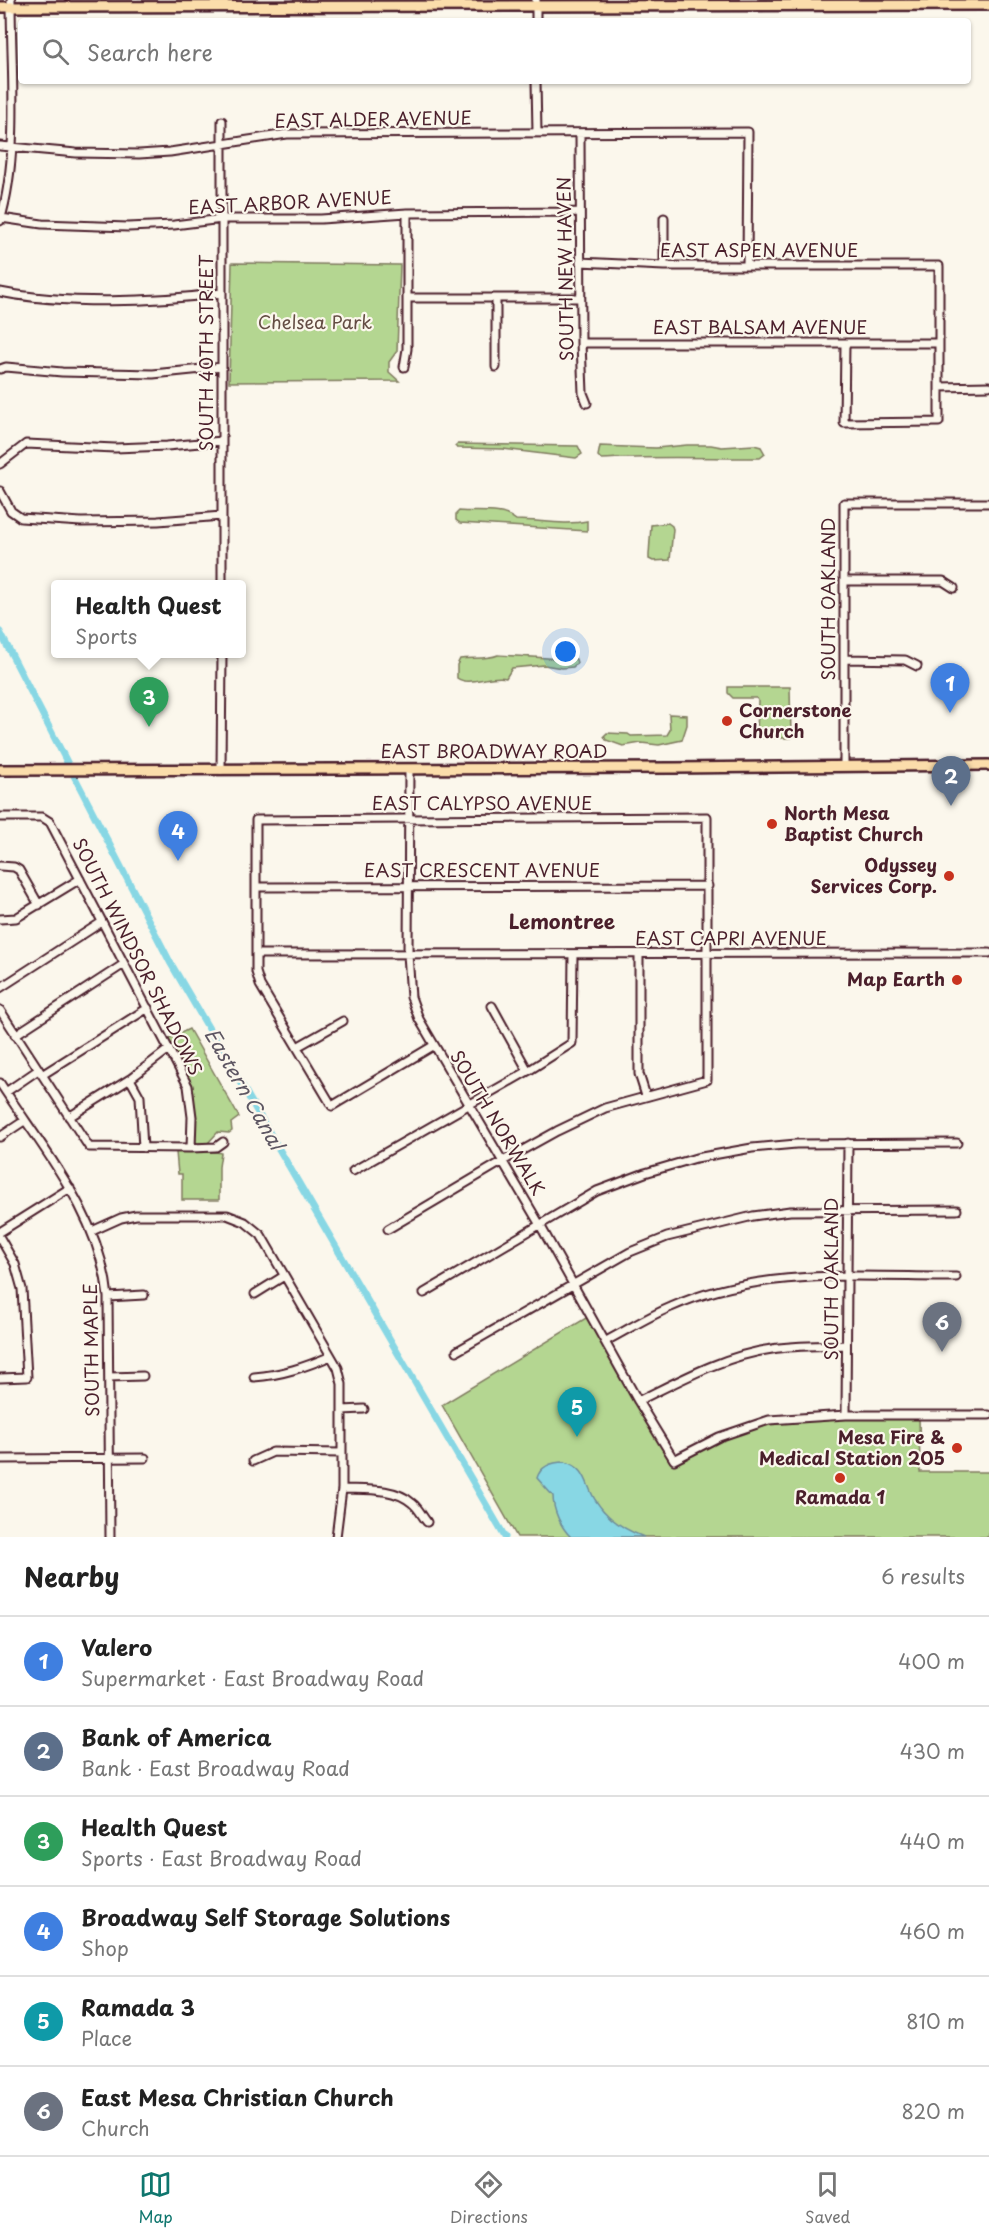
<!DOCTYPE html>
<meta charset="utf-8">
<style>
body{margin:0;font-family:"Playpen Sans",sans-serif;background:#f2f2f2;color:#222}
.you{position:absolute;left:566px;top:652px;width:21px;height:21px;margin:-15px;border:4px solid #fff;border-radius:50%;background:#1a73e8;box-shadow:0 0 0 9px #1a73e833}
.badge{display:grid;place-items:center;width:39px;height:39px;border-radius:50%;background:#0f766e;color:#fff;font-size:20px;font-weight:700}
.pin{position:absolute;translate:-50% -50px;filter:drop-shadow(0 2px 3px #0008)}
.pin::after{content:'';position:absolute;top:32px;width:21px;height:18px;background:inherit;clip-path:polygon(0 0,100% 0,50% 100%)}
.popup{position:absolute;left:51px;top:580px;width:195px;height:78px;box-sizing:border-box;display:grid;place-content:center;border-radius:6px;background:#fff;filter:drop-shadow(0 2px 4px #0005);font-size:20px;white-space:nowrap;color:#767676}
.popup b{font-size:22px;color:#222}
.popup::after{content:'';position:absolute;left:50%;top:100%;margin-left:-12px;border:12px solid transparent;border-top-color:#fff}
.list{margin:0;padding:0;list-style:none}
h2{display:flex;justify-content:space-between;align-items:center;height:78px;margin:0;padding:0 24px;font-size:26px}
h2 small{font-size:20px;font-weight:400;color:#767676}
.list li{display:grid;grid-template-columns:39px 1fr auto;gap:18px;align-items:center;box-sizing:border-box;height:90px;padding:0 24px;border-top:2px solid #e0e0e0}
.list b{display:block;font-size:22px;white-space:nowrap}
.list p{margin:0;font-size:20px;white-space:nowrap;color:#767676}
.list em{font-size:20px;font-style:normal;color:#767676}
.icon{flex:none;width:33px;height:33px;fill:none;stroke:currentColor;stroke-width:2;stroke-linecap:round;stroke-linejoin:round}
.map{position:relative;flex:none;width:989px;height:1537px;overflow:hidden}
.search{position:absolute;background:#fff;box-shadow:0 2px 4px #0004;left:18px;right:18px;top:18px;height:66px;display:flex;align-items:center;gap:15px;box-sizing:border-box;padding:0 21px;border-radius:6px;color:#767676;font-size:22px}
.sheet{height:618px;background:#fff}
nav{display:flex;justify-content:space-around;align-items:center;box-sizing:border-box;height:84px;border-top:2px solid #e0e0e0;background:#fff;font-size:16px;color:#767676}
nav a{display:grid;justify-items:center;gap:3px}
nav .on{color:#0f766e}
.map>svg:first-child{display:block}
</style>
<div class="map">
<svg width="989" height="1537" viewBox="0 0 989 1537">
<rect width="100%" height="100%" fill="#fbf7ec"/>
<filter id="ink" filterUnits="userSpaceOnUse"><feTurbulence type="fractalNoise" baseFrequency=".0167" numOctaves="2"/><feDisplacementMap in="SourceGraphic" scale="12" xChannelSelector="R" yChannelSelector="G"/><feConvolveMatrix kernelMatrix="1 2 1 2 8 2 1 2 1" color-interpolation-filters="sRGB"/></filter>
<g filter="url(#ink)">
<path fill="#b4d691" stroke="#7f7a5e" stroke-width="1.5" d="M 232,263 L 400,265 L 397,351 L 389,362 L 389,372 L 399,381 L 229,382 Z
M 457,444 L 578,446 L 582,454 L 576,458 L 503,449 L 457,448 L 455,446 Z
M 687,445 L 711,445 L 722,447 L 754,445 L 761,447 L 765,454 L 760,458 C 707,458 654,456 601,459 L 598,456 L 600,446 L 656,448 Z
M 459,511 C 477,513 502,508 516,520 C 540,520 564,526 587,521 L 587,531 L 460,523 L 456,520 L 456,514 Z
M 668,523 L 672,526 L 673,529 L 670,560 L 653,561 L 649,559 L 649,555 L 651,525 Z
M 498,655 C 519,656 541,657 561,659 C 567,660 570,657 576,659 L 577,663 L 573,667 L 562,668 L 544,665 L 512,668 L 506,678 C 491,674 469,687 457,678 L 457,665 L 460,659 C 472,657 486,660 498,655 Z
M 728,687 L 790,687 L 791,738 L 757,738 L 758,700 L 756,698 L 733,698 L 728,693 Z
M 669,714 L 687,715 L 687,725 L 682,740 L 659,745 L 641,743 L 623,746 L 606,740 L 604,736 L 607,733 L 628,734 L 631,736 L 667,735 L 670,730 Z
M 189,1029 L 239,1117 L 231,1123 L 232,1131 L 229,1133 L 218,1132 L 208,1143 L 195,1143 L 194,1098 L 189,1080 L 168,1039 Z
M 176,1152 L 216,1152 L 221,1153 L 219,1167 L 219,1200 L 182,1200 L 182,1174 L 178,1174 Z
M 591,1315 L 674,1460 L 719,1437 L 769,1420 L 919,1415 L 920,1472 L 989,1472 L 989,1537 L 517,1537 L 442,1405 Z"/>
<path fill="#88d7e4" stroke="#6f8d9a" stroke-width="1.5" d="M 565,1462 C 588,1468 585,1485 596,1501 C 607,1518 625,1530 644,1537 L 571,1537 C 561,1528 553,1510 553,1496 L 537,1478 C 541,1465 553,1462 565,1462 Z"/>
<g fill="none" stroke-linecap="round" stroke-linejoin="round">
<path stroke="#88d7e4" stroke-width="7" d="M 0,632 L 170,962 L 505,1537"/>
<defs>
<path id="minor" d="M 536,0 L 536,21
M 536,81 L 537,133
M 580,133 L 581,343 L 583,393 L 587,403
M 0,146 L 76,153 L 139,154 L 170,152 L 287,134 L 748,132 L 747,266
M 1,218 L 42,224 L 128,227 L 174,225 L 222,219 L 321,219 L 407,213 L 580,212
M 0,221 C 20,155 11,70 11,0
M 580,262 L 664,266 L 939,266 L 939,422 L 844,423 L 845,343
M 664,266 L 664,218
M 0,292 C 67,305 154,302 222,293
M 407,298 L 580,298
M 581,343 L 939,343
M 404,367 L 407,349 L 407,213
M 496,367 L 496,298
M 0,369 L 6,367 L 62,372 L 153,374 L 222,367
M 939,387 L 989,386
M 0,464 L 26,444 L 115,448 L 167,446 L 222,441
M 0,491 L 11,511 L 21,518 L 81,522 L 158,521 L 222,516
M 844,581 L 943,581 L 954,588
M 222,584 L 222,121
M 844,659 L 905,660 L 917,666
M 844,766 L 844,503 L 989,503
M 409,769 L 408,954 L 411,997 L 419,1019 L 540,1225 L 638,1401 L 674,1460 L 719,1437 L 769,1420 L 846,1415 L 989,1415
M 221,770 L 222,654
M 0,817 L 42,817 L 50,822 L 188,1086 L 192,1117 L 191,1148
M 0,866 L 14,867 L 19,870 L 39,905
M 257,887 L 708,886
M 0,919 L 16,918 L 80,879
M 257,954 L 989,953
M 639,954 L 639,1074 L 646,1096
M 0,988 L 102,922
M 492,1006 L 528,1071
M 0,1010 L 89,1147 L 191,1148 L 216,1147 L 223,1142
M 15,1035 L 124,964
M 297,1047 L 343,1021
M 42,1075 L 148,1008
M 130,1079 L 140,1097 L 143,1148
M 0,1083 C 44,1151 100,1214 108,1297 L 110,1537
M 6,1092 L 38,1070
M 69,1117 L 130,1079 L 169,1049
M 0,1137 L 24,1121
M 353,1171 L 528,1071 L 572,1043 L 573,955
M 388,1229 L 503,1161 L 557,1131 L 605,1108 L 707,1080 L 707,817 L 256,820 L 256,972 L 260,985 L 332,1106 L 433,1046
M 92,1231 L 121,1218 L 136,1215 L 227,1215 L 245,1222 L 261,1235 L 338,1368 L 342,1384 L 342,1489 L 336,1537
M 0,1232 L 70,1188
M 0,1238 L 15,1264 L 22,1289 L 27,1377 L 0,1378
M 424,1293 L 597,1191 L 645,1173 L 696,1158 L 752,1148 L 796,1144 L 957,1143
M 255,1294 L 284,1276
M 108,1297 L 144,1295
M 606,1341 C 627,1330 649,1316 671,1307 C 759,1267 862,1277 956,1277
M 457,1351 L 630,1252 L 667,1237 L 753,1216 L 790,1211 L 957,1210
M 109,1377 L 143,1376
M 254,1377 C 282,1375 305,1367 331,1356
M 638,1401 C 681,1380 723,1356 772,1349 C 796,1345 821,1346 846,1345
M 342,1410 L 364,1409
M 846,1415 L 848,1143
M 0,1459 L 145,1458
M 253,1461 L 273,1452 L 342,1453
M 342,1489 C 364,1490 394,1487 412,1503 C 418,1507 422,1516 427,1522"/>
<path id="major" d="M 0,7 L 989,5
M 0,770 L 675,768 L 989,765"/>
</defs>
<use href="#minor" stroke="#4a1f2b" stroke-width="11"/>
<use href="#major" stroke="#4a1f2b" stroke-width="14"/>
<use href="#minor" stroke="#fbf7ec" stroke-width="7"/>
<use href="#major" stroke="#fbddab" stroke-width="9"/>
</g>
</g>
<g fill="#c8321e" stroke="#fbf7ec" stroke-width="2">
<circle cx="727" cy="721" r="6"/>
<circle cx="772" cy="824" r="6"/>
<circle cx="949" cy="876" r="6"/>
<circle cx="957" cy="980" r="6"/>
<circle cx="957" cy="1448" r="6"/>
<circle cx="840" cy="1478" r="6"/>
</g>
<g text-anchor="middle" stroke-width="4.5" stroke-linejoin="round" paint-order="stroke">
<g font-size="18" fill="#4a1f2b" stroke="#fbf7ec">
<text transform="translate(373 120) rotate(-1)" y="6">EAST ALDER AVENUE</text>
<text transform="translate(290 203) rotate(-3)" y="6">EAST ARBOR AVENUE</text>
<text x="759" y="257">EAST ASPEN AVENUE</text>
<text transform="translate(566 269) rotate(-91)" y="6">SOUTH NEW HAVEN</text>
<text x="760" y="334">EAST BALSAM AVENUE</text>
<text transform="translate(207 353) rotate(-90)" y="6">SOUTH 40TH STREET</text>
<text transform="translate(829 599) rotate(-90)" y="6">SOUTH OAKLAND</text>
<text x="494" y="758">EAST BROADWAY ROAD</text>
<text x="482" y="810">EAST CALYPSO AVENUE</text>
<text x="482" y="877">EAST CRESCENT AVENUE</text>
<text x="731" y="945">EAST CAPRI AVENUE</text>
<text transform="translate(137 957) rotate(63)" y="6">SOUTH WINDSOR SHADOWS</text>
<text transform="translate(497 1123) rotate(59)" y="6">SOUTH NORWALK</text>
<text transform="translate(832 1279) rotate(-90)" y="6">SOUTH OAKLAND</text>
<text transform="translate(92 1350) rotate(-91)" y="6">SOUTH MAPLE</text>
</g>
<g font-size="18" fill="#644d44" stroke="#fbf7ec">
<text x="315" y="329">Chelsea Park</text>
</g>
<g font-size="18" font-weight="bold" fill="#4a1f2b" stroke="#fbf7ec" text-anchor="end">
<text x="739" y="717" text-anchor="start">Cornerstone<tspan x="739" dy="21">Church</tspan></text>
<text x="784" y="820" text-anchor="start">North Mesa<tspan x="784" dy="21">Baptist Church</tspan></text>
<text x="937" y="872">Odyssey<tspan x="937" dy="21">Services Corp.</tspan></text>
<text x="945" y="986">Map Earth</text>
<text x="945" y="1444">Mesa Fire &amp;<tspan x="945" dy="21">Medical Station 205</tspan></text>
<text x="840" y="1504" text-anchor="middle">Ramada 1</text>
</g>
<g font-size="20" font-weight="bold" fill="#4a1f2b" stroke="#fbf7ec">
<text x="562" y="929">Lemontree</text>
</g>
<g font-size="20" font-style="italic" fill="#5d5662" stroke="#fbf7ec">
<text transform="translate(244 1089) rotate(60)" y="7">Eastern Canal</text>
</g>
</g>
</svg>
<div class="you"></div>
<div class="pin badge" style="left:950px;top:713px;background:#3f7fe0">1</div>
<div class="pin badge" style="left:951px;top:806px;background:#5c6f8a">2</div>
<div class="pin badge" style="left:149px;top:727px;background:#2e9e5b">3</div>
<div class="popup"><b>Health Quest</b>Sports</div>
<div class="pin badge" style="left:178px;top:861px;background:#3f7fe0">4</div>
<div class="pin badge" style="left:577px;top:1437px;background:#0f9aa8">5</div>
<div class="pin badge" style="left:942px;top:1352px;background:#6b7280">6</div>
<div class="search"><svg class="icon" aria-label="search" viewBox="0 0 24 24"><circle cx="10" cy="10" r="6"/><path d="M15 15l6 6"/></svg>Search here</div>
</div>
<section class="sheet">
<h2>Nearby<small>6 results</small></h2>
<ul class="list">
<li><span class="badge" style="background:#3f7fe0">1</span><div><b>Valero</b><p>Supermarket · East Broadway Road</p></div><em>400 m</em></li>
<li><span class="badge" style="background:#5c6f8a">2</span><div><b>Bank of America</b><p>Bank · East Broadway Road</p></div><em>430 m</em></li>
<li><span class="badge" style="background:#2e9e5b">3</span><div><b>Health Quest</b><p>Sports · East Broadway Road</p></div><em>440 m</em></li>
<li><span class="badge" style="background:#3f7fe0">4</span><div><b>Broadway Self Storage Solutions</b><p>Shop</p></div><em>460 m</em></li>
<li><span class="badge" style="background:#0f9aa8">5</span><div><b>Ramada 3</b><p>Place</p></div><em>810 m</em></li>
<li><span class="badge" style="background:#6b7280">6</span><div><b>East Mesa Christian Church</b><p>Church</p></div><em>820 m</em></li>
</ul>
</section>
<nav>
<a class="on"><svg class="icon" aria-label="map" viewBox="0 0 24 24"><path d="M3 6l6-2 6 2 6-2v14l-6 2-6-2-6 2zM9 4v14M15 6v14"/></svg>Map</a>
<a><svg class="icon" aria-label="directions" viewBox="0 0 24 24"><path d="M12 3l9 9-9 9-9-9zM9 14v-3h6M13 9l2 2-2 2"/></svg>Directions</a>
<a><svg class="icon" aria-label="saved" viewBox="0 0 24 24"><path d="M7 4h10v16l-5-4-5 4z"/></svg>Saved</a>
</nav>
